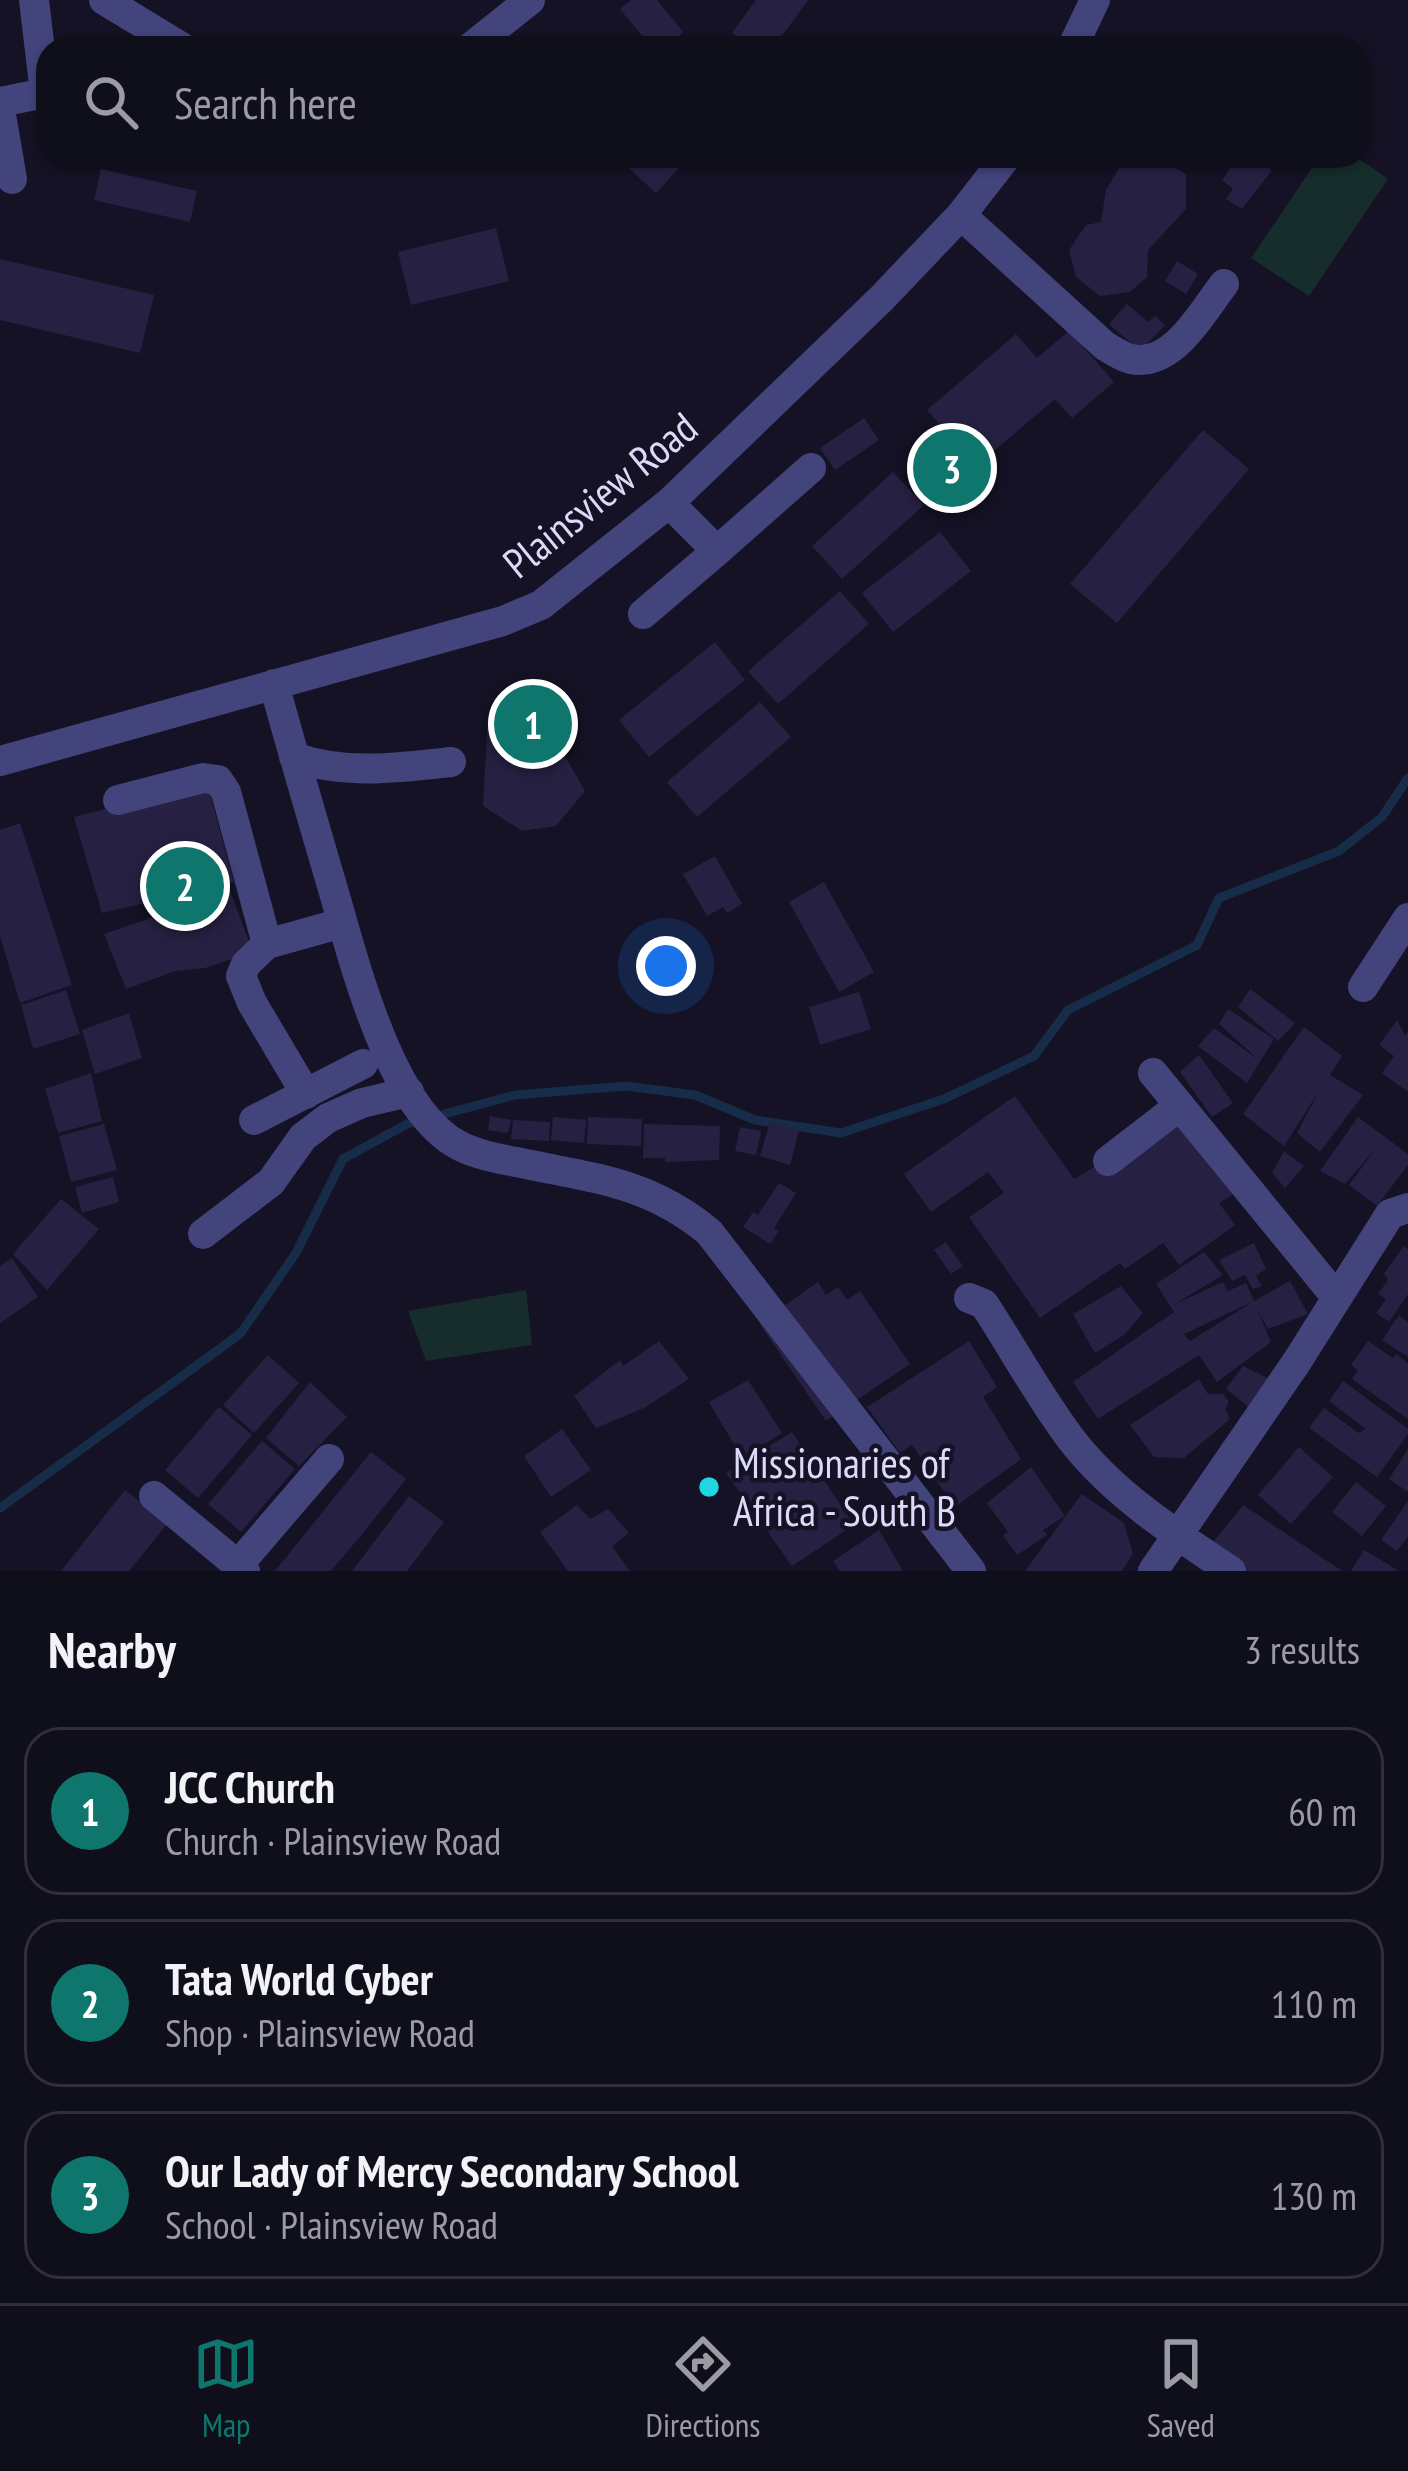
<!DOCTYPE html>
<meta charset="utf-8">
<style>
body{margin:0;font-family:"PT Sans Narrow",sans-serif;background:#1d1c28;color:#f1f3f6}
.you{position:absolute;left:666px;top:966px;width:42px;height:42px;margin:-30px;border:9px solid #fff;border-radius:50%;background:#1a73e8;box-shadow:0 0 0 18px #1a73e833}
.badge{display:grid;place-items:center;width:78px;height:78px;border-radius:50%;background:#0f766e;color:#fff;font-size:39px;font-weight:700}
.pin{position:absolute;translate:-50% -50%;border:6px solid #fff;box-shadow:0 3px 12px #0006}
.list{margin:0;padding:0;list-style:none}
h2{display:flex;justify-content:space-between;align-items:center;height:156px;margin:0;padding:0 48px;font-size:51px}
h2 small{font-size:39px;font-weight:400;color:#9b9ca3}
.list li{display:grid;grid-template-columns:78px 1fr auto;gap:36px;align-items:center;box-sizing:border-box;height:168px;margin:0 24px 24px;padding:0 24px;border:3px solid #2f2e3a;border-radius:36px}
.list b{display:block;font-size:45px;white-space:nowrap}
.list p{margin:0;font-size:39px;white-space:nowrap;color:#9b9ca3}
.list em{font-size:39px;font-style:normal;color:#9b9ca3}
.icon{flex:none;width:66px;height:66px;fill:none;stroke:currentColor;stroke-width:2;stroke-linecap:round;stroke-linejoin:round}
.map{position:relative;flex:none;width:1408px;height:1571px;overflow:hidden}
.search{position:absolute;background:#0f0e1b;box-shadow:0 3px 9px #0004;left:36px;right:36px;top:36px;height:132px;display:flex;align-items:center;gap:30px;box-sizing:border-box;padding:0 42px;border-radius:36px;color:#9b9ca3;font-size:45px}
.sheet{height:732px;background:#0f0e1b}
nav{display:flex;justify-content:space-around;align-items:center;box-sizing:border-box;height:168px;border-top:3px solid #2f2e3a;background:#0f0e1b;font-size:33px;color:#9b9ca3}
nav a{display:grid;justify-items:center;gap:6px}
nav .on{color:#0f766e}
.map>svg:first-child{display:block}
</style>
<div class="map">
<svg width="1408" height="1571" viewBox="0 0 1408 1571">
<rect width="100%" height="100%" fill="#141224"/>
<path fill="#162d2b" d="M 1320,156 L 1355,156 L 1388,179 L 1309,296 L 1251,258 Z
M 526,1290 L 532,1345 L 426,1361 L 408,1311 Z"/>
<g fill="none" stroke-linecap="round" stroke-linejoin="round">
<path stroke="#172c48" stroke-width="9" d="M 0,1508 L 240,1334 L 296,1253 L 343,1159 L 407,1124 L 515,1095 L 626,1086 L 695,1095 L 755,1120 L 841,1133 L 944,1099 L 1034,1056 L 1068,1010 L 1197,945 L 1219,898 L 1339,851 L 1382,817 L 1408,778"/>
</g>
<path fill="#262142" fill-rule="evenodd" d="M 631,0 L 657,0 L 683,32 L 663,48 L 652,48 L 620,9 Z
M 756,0 L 808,0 L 773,48 L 752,48 L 732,33 Z
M 498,156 L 536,156 L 503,169 Z
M 629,156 L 690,156 L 656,193 L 623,163 Z
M 1155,156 L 1186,174 L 1186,209 L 1148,250 L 1147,277 L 1130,292 L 1100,296 L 1076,277 L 1069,250 L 1086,225 L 1101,222 L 1106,190 L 1119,168 Z
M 1252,157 L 1272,170 L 1242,209 L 1226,199 L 1233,189 L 1222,180 L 1235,161 L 1245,165 Z
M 101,169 L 197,191 L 190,222 L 94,200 Z
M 496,228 L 509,281 L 411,305 L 398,252 Z
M 0,259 L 154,295 L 140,353 L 0,320 Z
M 1177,261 L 1198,274 L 1186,294 L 1165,281 Z
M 1127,304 L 1148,322 L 1155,316 L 1165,325 L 1140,351 L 1109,324 Z
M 1069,331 L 1114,382 L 1072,418 L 1055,399 L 976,466 L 927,410 L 1016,334 L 1037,358 Z
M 864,418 L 879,440 L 835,470 L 820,448 Z
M 1203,430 L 1249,469 L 1117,623 L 1070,584 Z
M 893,472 L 924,505 L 842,579 L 812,546 Z
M 940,532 L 971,571 L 893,632 L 862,593 Z
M 840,591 L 869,624 L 778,704 L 748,671 Z
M 715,642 L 745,680 L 649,757 L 619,720 Z
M 760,702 L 791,737 L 697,817 L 667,782 Z
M 537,707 L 585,791 L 556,826 L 522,831 L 483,806 L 488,716 Z
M 207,784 L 234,882 L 102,913 L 74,817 Z
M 20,823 L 72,985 L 20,1003 L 0,936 L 0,830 Z
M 715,856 L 742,904 L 727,913 L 723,907 L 707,916 L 683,874 Z
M 824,882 L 874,972 L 839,992 L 789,902 Z
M 230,891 L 253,952 L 205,968 L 175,971 L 126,989 L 104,934 Z
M 1250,989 L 1295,1023 L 1278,1041 L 1238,1007 Z
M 66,990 L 80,1034 L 33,1049 L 21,1005 Z
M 859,992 L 871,1029 L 820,1045 L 809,1007 Z
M 1228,1009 L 1274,1039 L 1247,1083 L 1198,1046 L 1214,1028 L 1259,1060 L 1219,1024 Z
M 129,1013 L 142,1058 L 95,1074 L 82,1030 Z
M 1397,1020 L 1405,1035 L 1408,1031 L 1408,1092 L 1382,1073 L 1394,1056 L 1379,1045 Z
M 1304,1027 L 1342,1056 L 1330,1075 L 1363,1095 L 1320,1152 L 1297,1133 L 1319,1091 L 1284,1146 L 1243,1114 Z
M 1199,1055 L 1233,1103 L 1212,1117 L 1180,1072 Z
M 91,1073 L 102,1121 L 58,1133 L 45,1089 Z
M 1015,1096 L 1074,1179 L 1179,1117 L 1234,1194 L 1219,1203 L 1235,1225 L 1179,1265 L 1163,1243 L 1125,1269 L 1120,1263 L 1040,1318 L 969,1217 L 1004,1193 L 988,1172 L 931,1212 L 904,1174 Z
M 490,1116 L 511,1120 L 508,1133 L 488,1130 Z
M 553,1117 L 586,1120 L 584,1143 L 551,1140 Z
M 588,1117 L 642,1119 L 641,1146 L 587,1144 Z
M 1358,1117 L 1408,1154 L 1408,1165 L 1377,1206 L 1349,1185 L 1376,1148 L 1345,1184 L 1320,1171 Z
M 513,1120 L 550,1122 L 549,1141 L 511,1139 Z
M 770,1122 L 799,1130 L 790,1165 L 760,1156 Z
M 104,1124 L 117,1170 L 71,1182 L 59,1136 Z
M 644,1124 L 720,1126 L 719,1160 L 665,1162 L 665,1158 L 643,1158 Z
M 740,1127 L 761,1131 L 756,1155 L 735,1151 Z
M 1284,1151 L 1304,1166 L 1285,1188 L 1272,1173 Z
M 113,1177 L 119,1202 L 82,1213 L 75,1187 Z
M 779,1183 L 796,1193 L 774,1228 L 779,1231 L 770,1244 L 743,1227 L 753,1212 L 758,1215 Z
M 61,1199 L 99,1229 L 47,1290 L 13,1254 Z
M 946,1242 L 963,1266 L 951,1274 L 934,1250 Z
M 1254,1243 L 1266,1269 L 1256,1276 L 1262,1286 L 1253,1289 L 1245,1275 L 1232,1281 L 1219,1260 Z
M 1404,1246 L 1408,1249 L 1408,1294 L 1389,1322 L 1376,1313 L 1386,1299 L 1378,1294 L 1388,1280 L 1384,1274 Z
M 1204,1252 L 1223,1275 L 1175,1304 L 1223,1282 L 1228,1291 L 1246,1283 L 1254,1301 L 1290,1281 L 1308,1314 L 1268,1329 L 1257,1309 L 1271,1342 L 1217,1382 L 1199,1355 L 1098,1419 L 1073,1382 L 1174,1312 L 1156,1284 ZM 1254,1301 L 1190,1341 L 1184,1334 Z
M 12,1258 L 38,1297 L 0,1323 L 0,1266 Z
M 818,1282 L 826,1295 L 838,1287 L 847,1300 L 860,1291 L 910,1364 L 826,1421 L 759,1323 Z
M 1121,1286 L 1143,1313 L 1124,1335 L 1095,1353 L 1073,1314 Z
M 1399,1315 L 1408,1322 L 1408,1357 L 1382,1340 Z
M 659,1341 L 689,1379 L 644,1408 L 596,1428 L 574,1396 L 620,1360 L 623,1366 Z
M 969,1341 L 997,1387 L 983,1397 L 1021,1459 L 955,1507 L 912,1445 L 900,1453 L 867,1407 Z
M 1368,1341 L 1393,1358 L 1396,1354 L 1408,1363 L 1408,1419 L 1352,1379 L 1358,1370 L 1351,1365 Z
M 268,1355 L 299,1383 L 254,1433 L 223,1405 Z
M 1243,1366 L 1272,1380 L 1250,1408 L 1226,1389 Z
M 1199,1379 L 1208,1394 L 1223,1394 L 1229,1402 L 1225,1409 L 1230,1419 L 1184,1458 L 1154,1457 L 1130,1425 Z
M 748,1380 L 782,1433 L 742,1458 L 709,1402 Z
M 1343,1381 L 1408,1429 L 1408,1434 L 1377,1477 L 1309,1428 L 1324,1408 L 1359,1433 L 1366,1429 L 1329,1401 Z
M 310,1382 L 347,1417 L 299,1466 L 266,1438 Z
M 219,1407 L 252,1435 L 198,1498 L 165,1470 Z
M 562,1429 L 591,1470 L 551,1497 L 524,1456 Z
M 792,1432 L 854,1525 L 792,1566 L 726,1473 Z
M 262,1441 L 295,1469 L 241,1532 L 208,1504 Z
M 1299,1447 L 1333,1477 L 1291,1524 L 1258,1495 Z
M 1408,1449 L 1408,1492 L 1389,1479 Z
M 371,1452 L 406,1479 L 363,1533 L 331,1571 L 275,1571 Z
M 1031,1467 L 1065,1516 L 1043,1530 L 1047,1535 L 1017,1555 L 1003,1535 L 1008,1532 L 987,1503 Z
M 1356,1482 L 1386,1506 L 1362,1536 L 1332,1512 Z
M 125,1490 L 168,1523 L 129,1571 L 61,1571 Z
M 1082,1494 L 1124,1523 L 1133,1554 L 1122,1571 L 1025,1571 Z
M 409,1496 L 444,1522 L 407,1571 L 352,1571 Z
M 1408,1501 L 1408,1536 L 1397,1551 L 1381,1540 Z
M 577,1505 L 590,1519 L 608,1509 L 629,1533 L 612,1546 L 630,1571 L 568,1571 L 540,1532 Z
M 1243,1505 L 1342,1571 L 1247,1571 L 1211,1545 Z
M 879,1530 L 903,1571 L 840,1571 L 833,1561 Z
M 1364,1550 L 1399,1571 L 1351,1571 Z"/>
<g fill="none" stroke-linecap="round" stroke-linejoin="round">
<path stroke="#43447c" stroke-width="30" d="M 104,0 L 183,48
M 470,48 L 530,0
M 1072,48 L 1095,0
M 0,102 L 45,93 L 34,0
M 0,109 L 12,179
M 961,215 L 1105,346 C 1112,350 1122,357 1131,359 C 1173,368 1202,312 1224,284
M 669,503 L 717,551 L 811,468
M 643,614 L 717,551
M 274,684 C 292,750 311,814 330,879 C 352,952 388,1110 460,1146 C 482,1157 508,1160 531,1165 C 601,1179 652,1185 709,1232 L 971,1571
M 294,757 C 344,775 398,768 451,762
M 0,761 L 503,621 L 541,605 L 669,503 L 882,298 L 961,215 L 1007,156
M 118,800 L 203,778 L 218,780 L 226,792 L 267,944 L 342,923
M 267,944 L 246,964 L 241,976 L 252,1003 L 306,1094
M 1363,987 L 1408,918
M 1153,1073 L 1337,1298
M 254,1120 L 363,1064
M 1108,1161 L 1178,1107
M 203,1234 L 271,1182 L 303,1137 L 328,1118 L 362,1103 L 409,1092
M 969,1298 L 984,1304 C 1013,1348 1039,1397 1071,1439 C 1112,1493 1175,1534 1231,1571
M 154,1496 L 245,1571
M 238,1565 L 329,1459
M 1153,1571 L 1296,1363 L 1390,1214 L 1408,1208"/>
</g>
<circle fill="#20d6e0" stroke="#141224" stroke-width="4.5" cx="709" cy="1487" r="12"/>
<g text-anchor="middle" stroke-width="9" stroke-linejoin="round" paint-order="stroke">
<g font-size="42" fill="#dcdafa" stroke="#141224">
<text transform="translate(600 495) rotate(-39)" y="15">Plainsview Road</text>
</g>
<g font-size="42" fill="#dcdafa" stroke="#141224" text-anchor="start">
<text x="733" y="1478">Missionaries of<tspan x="733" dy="48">Africa - South B</tspan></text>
</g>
</g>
</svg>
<div class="you"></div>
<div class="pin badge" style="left:533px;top:724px">1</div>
<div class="pin badge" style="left:185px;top:886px">2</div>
<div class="pin badge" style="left:952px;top:468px">3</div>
<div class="search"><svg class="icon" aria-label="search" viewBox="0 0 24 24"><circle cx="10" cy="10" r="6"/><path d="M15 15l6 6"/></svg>Search here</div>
</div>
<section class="sheet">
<h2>Nearby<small>3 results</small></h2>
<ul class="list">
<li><span class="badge">1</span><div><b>JCC Church</b><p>Church · Plainsview Road</p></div><em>60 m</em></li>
<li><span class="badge">2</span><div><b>Tata World Cyber</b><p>Shop · Plainsview Road</p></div><em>110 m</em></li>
<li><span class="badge">3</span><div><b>Our Lady of Mercy Secondary School</b><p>School · Plainsview Road</p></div><em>130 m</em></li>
</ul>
</section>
<nav>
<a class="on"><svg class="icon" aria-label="map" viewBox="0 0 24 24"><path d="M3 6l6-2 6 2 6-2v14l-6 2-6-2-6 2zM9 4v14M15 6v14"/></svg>Map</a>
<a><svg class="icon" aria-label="directions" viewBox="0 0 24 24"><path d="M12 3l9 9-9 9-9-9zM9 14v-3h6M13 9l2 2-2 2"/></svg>Directions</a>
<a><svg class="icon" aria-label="saved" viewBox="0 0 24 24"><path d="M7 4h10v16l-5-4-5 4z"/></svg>Saved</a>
</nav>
